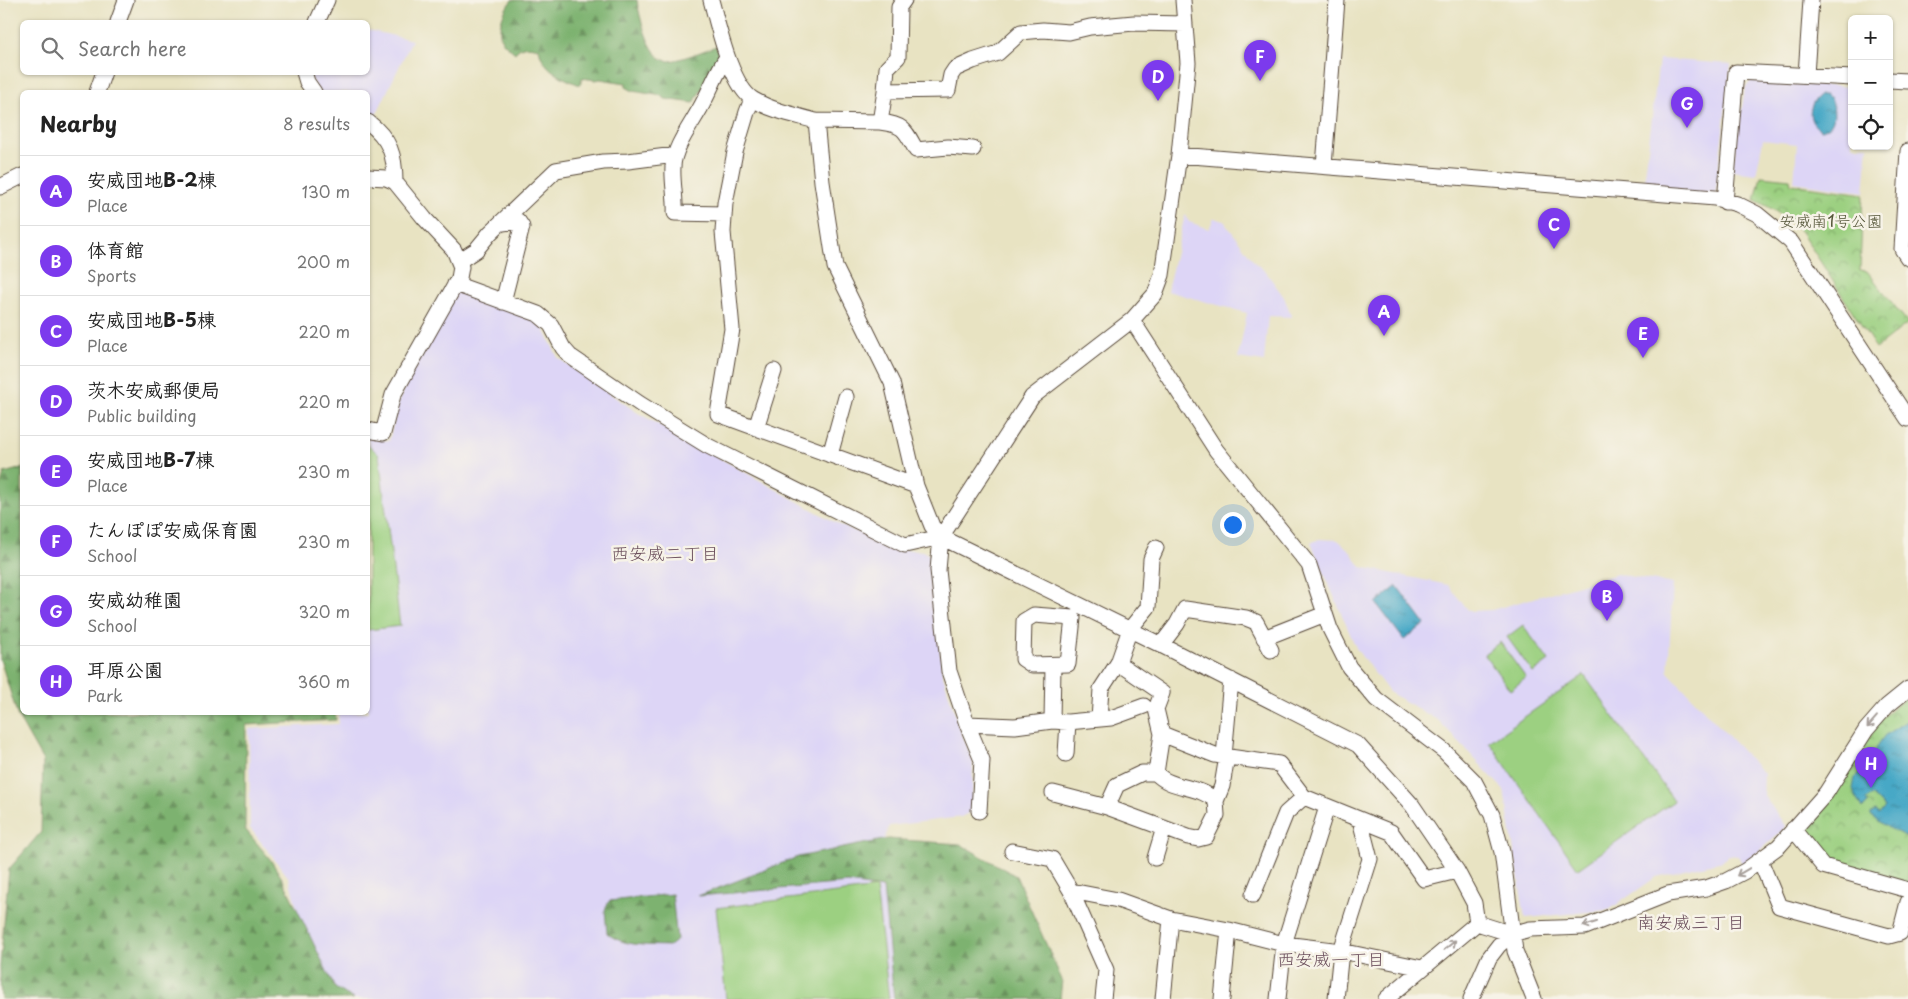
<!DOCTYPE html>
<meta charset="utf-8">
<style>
body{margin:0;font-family:"Playpen Sans","Klee One",sans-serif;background:#f2f2f2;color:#222}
.controls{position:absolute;right:15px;top:15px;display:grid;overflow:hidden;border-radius:8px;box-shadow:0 1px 4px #0004}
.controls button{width:45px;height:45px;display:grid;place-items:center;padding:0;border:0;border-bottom:1px solid #e0e0e0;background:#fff;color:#222;font:25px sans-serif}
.you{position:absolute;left:1232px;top:524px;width:18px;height:18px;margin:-12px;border:4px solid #fff;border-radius:50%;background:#1a73e8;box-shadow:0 0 0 8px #1a73e833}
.badge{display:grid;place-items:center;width:32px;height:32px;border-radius:50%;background:#7c3aed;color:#fff;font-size:16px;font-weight:700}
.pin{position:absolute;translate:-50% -41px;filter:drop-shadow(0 1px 2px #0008)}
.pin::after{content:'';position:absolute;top:26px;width:18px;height:15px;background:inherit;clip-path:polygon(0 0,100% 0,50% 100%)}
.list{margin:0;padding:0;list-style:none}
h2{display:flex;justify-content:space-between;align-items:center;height:65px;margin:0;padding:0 20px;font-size:21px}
h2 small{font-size:16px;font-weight:400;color:#767676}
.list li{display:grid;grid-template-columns:32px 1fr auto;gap:15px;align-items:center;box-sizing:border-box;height:70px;padding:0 20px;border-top:1px solid #e0e0e0}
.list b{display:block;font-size:19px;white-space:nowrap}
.list p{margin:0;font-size:16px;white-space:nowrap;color:#767676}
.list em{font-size:16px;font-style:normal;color:#767676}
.icon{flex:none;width:28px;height:28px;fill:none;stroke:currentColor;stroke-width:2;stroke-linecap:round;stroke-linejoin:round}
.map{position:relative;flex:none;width:1908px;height:999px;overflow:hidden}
.search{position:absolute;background:#fff;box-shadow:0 1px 4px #0004;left:20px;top:20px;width:350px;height:55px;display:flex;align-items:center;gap:12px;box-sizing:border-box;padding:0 18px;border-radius:8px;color:#767676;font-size:19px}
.panel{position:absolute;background:#fff;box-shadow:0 1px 4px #0004;left:20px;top:90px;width:350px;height:625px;border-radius:8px}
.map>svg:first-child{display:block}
</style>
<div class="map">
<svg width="1908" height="999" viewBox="0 0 1908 999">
<defs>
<pattern id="forest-firs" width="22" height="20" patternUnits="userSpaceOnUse" patternTransform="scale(1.25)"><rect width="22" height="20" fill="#7db26f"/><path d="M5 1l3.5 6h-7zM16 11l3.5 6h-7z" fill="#68915b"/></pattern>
<pattern id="park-crowns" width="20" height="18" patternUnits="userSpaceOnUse" patternTransform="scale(1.25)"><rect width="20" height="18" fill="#9cd081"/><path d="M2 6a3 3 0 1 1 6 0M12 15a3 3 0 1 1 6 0" fill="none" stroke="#80a969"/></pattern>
<pattern id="water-ripples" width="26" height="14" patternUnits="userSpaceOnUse" patternTransform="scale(1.25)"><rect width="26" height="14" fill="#47a8c6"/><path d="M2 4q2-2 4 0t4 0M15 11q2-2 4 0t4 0" fill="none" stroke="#3c89a0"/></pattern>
</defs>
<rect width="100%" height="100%" fill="#f7f3e8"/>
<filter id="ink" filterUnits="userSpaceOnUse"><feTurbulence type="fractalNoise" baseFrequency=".02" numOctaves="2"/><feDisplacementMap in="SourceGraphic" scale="10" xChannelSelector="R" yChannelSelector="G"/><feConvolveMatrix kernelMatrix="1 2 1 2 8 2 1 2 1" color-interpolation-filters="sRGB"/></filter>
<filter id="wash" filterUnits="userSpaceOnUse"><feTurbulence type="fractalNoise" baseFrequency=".0096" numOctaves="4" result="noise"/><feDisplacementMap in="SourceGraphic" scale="20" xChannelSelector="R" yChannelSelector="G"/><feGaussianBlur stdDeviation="1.12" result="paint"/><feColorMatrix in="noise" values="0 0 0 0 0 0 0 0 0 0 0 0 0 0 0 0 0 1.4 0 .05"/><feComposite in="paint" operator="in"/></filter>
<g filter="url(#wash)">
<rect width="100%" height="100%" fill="#e8e3c2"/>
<path fill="#ddd5f6" d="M 368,30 L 412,40 L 374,119 L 368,116 L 368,92 L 318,92 L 309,73 L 368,72 Z
M 1659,59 L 1731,64 L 1715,198 L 1643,192 Z
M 1751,81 L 1852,87 L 1852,146 L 1868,146 L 1864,192 L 1794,182 L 1797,144 L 1763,140 L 1756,174 L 1732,171 L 1745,88 Z
M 1185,215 L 1189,222 L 1209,229 L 1214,218 L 1224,221 L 1255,263 L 1266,272 L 1284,297 L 1292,317 L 1268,316 L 1264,362 L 1238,358 L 1247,313 L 1167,291 Z
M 458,288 L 541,323 L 558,358 L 638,413 L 840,525 L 901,549 L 923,551 L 932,557 L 942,672 L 958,724 L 973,760 L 972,811 L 961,817 L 889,826 L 884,840 L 909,999 L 332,999 L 319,992 L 289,878 L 250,828 L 249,729 L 339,724 L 338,713 L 368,712 L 368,437 L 389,441 L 399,400 L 427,342 Z
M 1319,539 L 1338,540 L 1350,551 L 1361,567 L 1448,585 L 1469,611 L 1492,610 L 1617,574 L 1673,584 L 1668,672 L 1764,774 L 1763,794 L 1786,827 L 1743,865 L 1738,856 L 1728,855 L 1723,861 L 1656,877 L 1609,910 L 1525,918 L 1504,790 L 1439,721 L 1389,692 L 1357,650 L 1311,543 Z"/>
<path fill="url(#forest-firs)" stroke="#5c6e46" d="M 512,0 L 637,0 C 639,15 649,58 667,61 C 676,62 706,50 716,46 L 719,57 L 694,103 L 665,99 L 662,96 L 633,91 L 626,87 L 626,83 L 600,79 L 596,80 L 582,78 L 580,85 C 562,78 542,69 539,48 C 530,46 522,44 515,53 C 511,49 506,46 503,42 C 495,31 504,9 512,0 Z
M 22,468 L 22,712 L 335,713 L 336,720 L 246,725 L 245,829 L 270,859 L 283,880 L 335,988 L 354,999 L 1,999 L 0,967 L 9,869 L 41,832 L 43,761 L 18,717 L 0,659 L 0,488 L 4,473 Z
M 888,839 L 960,844 L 1016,876 L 1062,980 L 1060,999 L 894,999 L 883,888 L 848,883 L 698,896 L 798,857 Z
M 672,894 L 677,940 L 669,946 C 649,945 623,947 607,933 L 605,910 L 609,901 Z"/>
<path fill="url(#park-crowns)" stroke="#6c7d50" d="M 1761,176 L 1790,179 L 1791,184 L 1863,194 L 1860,270 L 1867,271 L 1908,323 L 1876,348 L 1802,233 C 1788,219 1774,209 1755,200 Z
M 1908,696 L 1908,883 L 1830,864 L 1806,831 L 1805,826 L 1884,716 Z"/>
<path fill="#9cd081" stroke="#6c7d50" d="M 368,444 L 379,455 L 400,626 L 368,630 Z
M 1523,625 L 1549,661 L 1533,673 L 1507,637 Z
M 1500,642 L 1526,678 L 1510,690 L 1484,654 Z
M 1584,675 L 1674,801 L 1578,869 L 1489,742 Z
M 876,888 L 889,999 L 726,999 L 716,908 Z"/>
<path fill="url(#water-ripples)" stroke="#416972" d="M 1821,95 L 1826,95 L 1831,98 C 1835,110 1837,126 1822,130 C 1806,124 1807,103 1821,95 Z
M 1397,586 L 1425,624 L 1404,640 L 1376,603 Z
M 1908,720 L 1908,837 L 1890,829 L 1870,815 L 1875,811 L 1879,814 L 1885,808 L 1872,795 L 1866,800 L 1868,804 L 1863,808 L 1855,795 L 1853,789 L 1855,778 L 1885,735 Z"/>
</g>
<g filter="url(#ink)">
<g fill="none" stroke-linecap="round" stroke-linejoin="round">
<defs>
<path id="minor" d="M 711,0 C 718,25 731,87 754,100 C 773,111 795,115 816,121 L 822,182 L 835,267 L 892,383 L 916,486 L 932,526 L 941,537 L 1161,645 L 1358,745 L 1412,805 L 1457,871 L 1474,903 L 1477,923
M 118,22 L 126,0
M 317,22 L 327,0
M 304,72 L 307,82 L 314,92
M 1806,75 L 1811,0
M 1889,80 L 1908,81
M 885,91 L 887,68 L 898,57 L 899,7 L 904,0
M 97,92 L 104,72
M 752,99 L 747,112 L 735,152 L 725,203 L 723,232 L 732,329 L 718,414 L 916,486
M 816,121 L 880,122 L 885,91 L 948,90 L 951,75 L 955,69 L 973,61 L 998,53 L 1021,32 L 1043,30 L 1069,32 L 1090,27 L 1134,23 L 1185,24
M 368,122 C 390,139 395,155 395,182
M 880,122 C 905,125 905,130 916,150 L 948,147 L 973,149
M 1908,151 L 1902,249 L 1908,258
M 1179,155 L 1715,198 L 1737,204 L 1757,214 L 1791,242 L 1908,419
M 1324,166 L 1337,0
M 368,177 L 386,178 L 395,182 L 425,219 L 454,250 L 461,267 L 459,278 L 393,395 L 383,433 L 368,430
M 0,187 L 22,176
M 1725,202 L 1736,72 L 1852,78
M 724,214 L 675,213 C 676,198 672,182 673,167 C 673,147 695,120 704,101 C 712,86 717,71 727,57
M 503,223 L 518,221 L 522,227 L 503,302
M 459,261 L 476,250 L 490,233 L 556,170 L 603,162 L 628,161 L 675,155
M 455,284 L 538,314 L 551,325 L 563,348 L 570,356 L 640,404 L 708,446 L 905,545 L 941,537
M 1132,320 L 1216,450 L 1309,565 L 1330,629 L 1349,667 L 1376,699 L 1444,751 L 1474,781 L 1492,815 L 1502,852 L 1515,951 L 1534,999
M 756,428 L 774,371
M 830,455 L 846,397
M 1034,615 L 1073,618 L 1068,664 L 1032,665 L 1023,659 L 1024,621 Z
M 1264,638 L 1325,614
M 1161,645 L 1177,624 L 1185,609 L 1246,618 L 1256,622 L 1271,650
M 1099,719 L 1101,689 L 1118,663 L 1130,629 L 1148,607 L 1151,559 L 1156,548
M 1052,721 L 1053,666
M 967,724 L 1015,726 L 1052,721 L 1068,722 L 1111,718 L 1144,706
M 1162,734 L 1215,755 L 1279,764 L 1304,797 L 1391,832 L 1424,879 L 1457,871
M 1066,754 L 1068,722
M 1224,756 L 1231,680
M 1053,793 L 1107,807 L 1188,837 L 1198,839 L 1206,837 L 1217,815 L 1216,801 C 1200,785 1171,790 1156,773
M 1216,801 L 1222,786 L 1227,756
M 1107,807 L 1117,785 L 1142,773 L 1156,773 L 1162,734 L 1156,709 L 1162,693 L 1118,663
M 979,811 L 982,760 L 967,724 L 949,671 L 938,570 L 941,537 L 1032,397 L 1132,320 L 1155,294 L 1162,275 L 1179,155 L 1188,63 L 1183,0
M 1793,829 L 1823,866 L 1908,890
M 1012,851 L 1052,859 L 1071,891 L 1106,970 L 1103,999
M 1155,858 L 1164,828
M 1760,860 L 1779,906 L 1889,936 L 1900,933 L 1908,902
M 1071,891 L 1118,900 L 1171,919 L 1229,930 L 1284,944 L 1341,951 L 1422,968
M 1253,895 L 1286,813 L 1304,797
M 1477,923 L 1512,934
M 1163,999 L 1171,919
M 1222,999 L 1229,930
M 1278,999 L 1284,944 L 1327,807
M 1336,999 L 1341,951 L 1370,859 L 1360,820
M 1386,999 L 1477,923
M 1471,999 L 1489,958 L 1499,945 L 1512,934 L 1530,929 L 1585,927 L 1668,894 L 1706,888 L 1726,881 L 1745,871 L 1779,846 L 1826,793 L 1866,730 L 1887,706 L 1908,689"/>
</defs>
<use href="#minor" stroke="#554637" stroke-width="17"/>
<use href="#minor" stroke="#fff" stroke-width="15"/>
</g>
<defs><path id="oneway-shaft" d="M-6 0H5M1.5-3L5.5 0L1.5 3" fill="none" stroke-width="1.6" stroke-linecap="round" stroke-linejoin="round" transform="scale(1.25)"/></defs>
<g stroke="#a79f9a">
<use href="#oneway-shaft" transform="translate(1872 722) rotate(131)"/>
<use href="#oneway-shaft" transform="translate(1743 872) rotate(149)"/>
<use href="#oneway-shaft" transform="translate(1590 924) rotate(162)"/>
<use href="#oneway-shaft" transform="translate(1450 945) rotate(-40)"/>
</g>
</g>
<g text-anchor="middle" stroke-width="5" stroke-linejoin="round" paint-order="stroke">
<g font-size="16" fill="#535437" stroke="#f7f3e8">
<text x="1831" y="227">安威南1号公園</text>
</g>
<g font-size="18" fill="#6d515e" stroke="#f7f3e8">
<text x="665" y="560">西安威二丁目</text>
<text x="1691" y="929">南安威三丁目</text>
<text x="1331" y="966">西安威一丁目</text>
</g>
</g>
</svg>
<div class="controls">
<button>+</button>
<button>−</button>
<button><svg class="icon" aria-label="locate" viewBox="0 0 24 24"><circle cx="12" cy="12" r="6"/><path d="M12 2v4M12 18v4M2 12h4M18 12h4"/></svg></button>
</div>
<div class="you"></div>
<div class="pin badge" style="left:1384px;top:336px">A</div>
<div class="pin badge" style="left:1607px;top:621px">B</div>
<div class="pin badge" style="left:1554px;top:249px">C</div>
<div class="pin badge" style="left:1158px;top:101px">D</div>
<div class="pin badge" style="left:1643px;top:358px">E</div>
<div class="pin badge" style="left:1260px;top:81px">F</div>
<div class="pin badge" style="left:1687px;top:128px">G</div>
<div class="pin badge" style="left:1871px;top:788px">H</div>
<div class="search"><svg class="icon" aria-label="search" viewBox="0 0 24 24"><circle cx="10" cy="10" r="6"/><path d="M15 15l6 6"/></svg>Search here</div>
<section class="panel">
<h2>Nearby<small>8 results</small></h2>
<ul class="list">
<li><span class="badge">A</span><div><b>安威団地B-2棟</b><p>Place</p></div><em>130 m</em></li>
<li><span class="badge">B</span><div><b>体育館</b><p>Sports</p></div><em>200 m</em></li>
<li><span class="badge">C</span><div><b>安威団地B-5棟</b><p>Place</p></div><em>220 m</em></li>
<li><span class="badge">D</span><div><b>茨木安威郵便局</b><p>Public building</p></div><em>220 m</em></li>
<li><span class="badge">E</span><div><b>安威団地B-7棟</b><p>Place</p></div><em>230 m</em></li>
<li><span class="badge">F</span><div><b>たんぽぽ安威保育園</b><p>School</p></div><em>230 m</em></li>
<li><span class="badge">G</span><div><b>安威幼稚園</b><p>School</p></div><em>320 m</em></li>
<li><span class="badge">H</span><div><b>耳原公園</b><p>Park</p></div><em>360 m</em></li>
</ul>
</section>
</div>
